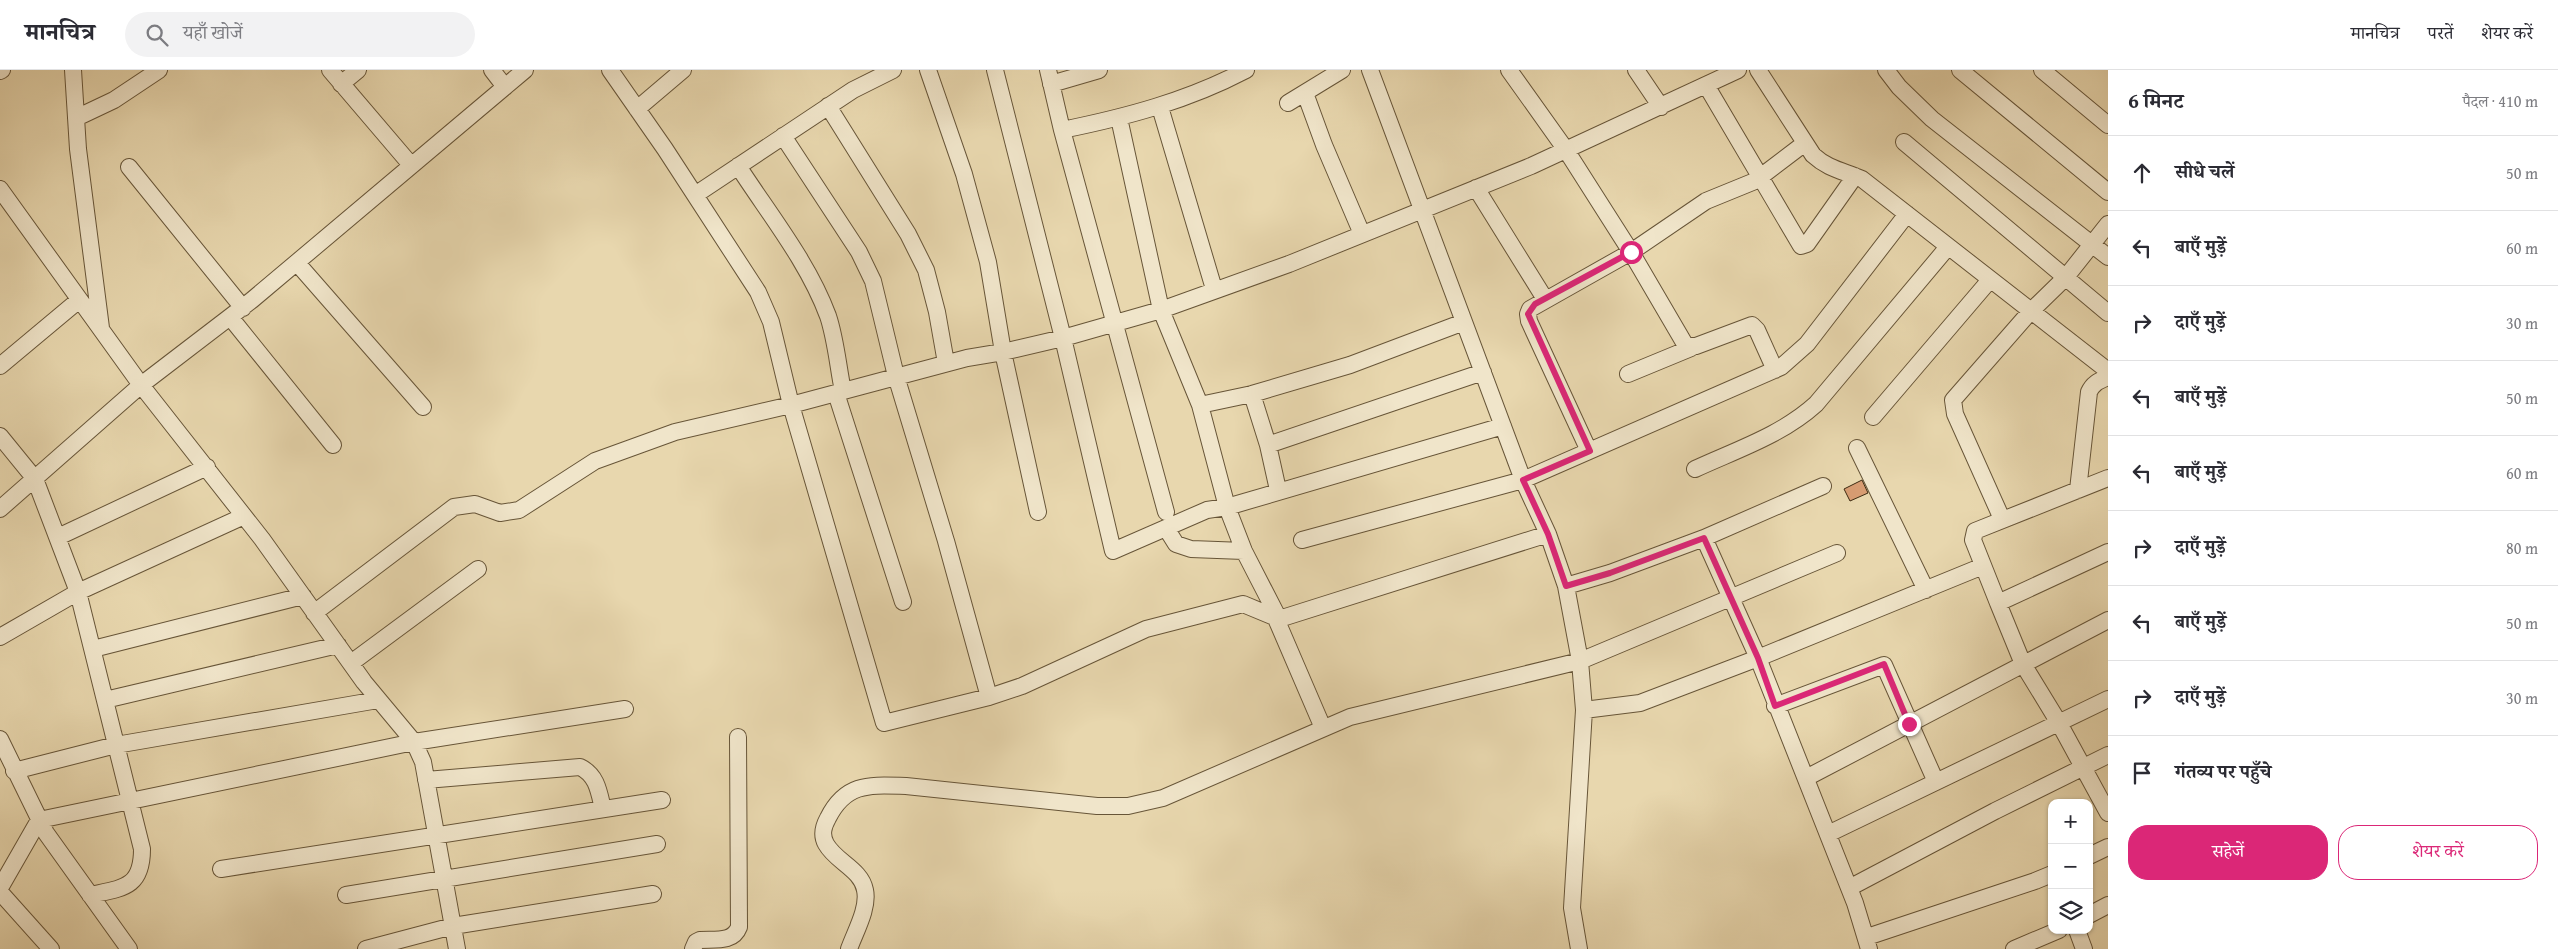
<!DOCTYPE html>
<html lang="hi">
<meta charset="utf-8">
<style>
body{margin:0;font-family:"Gentium Book Plus","Noto Serif Devanagari",serif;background:#f2f2f3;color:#2b2b33}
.controls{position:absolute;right:15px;bottom:15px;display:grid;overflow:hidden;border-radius:10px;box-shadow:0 1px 4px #0004}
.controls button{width:45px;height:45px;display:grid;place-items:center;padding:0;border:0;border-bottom:1px solid #e1e1e2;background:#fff;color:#2b2b33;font:25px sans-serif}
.stop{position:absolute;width:15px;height:15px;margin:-11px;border:4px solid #db2777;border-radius:50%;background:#fff}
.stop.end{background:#db2777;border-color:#fff;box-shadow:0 1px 5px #0008}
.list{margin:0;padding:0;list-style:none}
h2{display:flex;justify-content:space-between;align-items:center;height:65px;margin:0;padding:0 20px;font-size:21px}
h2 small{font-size:16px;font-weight:400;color:#7c7c81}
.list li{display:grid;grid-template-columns:32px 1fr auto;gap:15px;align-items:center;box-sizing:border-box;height:75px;padding:0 20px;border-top:1px solid #e1e1e2}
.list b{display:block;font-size:19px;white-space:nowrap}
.list em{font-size:16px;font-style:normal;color:#7c7c81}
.actions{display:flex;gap:10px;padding:15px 20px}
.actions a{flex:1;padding:11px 0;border:1px solid #db2777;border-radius:20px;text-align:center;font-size:18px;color:#db2777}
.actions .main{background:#db2777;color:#fff}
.icon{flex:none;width:28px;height:28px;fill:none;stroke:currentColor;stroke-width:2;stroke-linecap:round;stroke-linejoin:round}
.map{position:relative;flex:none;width:2108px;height:879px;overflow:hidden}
header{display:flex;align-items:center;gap:30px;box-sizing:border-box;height:70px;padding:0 25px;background:#fff;border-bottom:1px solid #e1e1e2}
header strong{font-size:24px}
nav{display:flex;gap:28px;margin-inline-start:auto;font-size:18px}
.search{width:350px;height:45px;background:#f2f2f3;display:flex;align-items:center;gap:12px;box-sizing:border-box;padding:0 18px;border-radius:28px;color:#7c7c81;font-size:19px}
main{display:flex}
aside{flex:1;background:#fff}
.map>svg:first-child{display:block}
</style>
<header>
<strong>मानचित्र</strong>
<div class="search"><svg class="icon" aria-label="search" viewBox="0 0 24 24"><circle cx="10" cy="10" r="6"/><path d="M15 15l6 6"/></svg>यहाँ खोजें</div>
<nav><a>मानचित्र</a><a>परतें</a><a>शेयर करें</a></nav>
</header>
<main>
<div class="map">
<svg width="2108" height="879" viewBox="0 0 2108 879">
<rect width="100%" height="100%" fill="#e8d7ae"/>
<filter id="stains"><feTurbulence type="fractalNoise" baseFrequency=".004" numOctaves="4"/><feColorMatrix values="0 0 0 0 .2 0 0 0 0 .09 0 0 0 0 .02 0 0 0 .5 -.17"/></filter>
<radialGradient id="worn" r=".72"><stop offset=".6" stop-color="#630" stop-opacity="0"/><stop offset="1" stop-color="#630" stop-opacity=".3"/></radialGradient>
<path fill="#d79c72" stroke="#3c2a11" d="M 1862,410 L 1868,423 L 1850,431 L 1844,419 Z"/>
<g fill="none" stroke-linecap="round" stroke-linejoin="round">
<defs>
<path id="minor" d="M 73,0 L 78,79 L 101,258
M 330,0 L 411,95
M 492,0 L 505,17
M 610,0 L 665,79 L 758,222 L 771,252 L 791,335 L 884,653 L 989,627 L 1022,616 L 1146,559 L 1243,534 L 1279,549 L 1548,464
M 928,0 L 964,104 L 988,192 L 1003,282 L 1038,442
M 995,0 L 1063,268 L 1113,481 L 1207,440 L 1227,437 L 1503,356
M 1048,0 L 1062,60 L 1166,442
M 1370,0 L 1523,410 L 1548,464 L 1566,516
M 1509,0 L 1566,80 L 1631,182 L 1686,276 L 1696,276 L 1752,255 L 1757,260 L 1775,300
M 1636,0 L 1661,37
M 1758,0 L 1813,85 C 1828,99 1844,101 1862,109 L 2108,301
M 1886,0 L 1899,17 L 1932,49 L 2108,187
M 1960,0 L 2108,122
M 2042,0 L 2108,55
M 0,1 L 2,0
M 341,14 L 358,0
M 1051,14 L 1099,0
M 1706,15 L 1801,176 L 1807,174 L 1855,106
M 1305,23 L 1324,75 L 1362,164
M 1288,33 L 1342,0
M 828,36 L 908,164 L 926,200 L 937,242 L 946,293
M 1160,37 L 1214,219
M 637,39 L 683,0
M 76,48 L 114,30 L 159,0
M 1119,48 L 1161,240 L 1200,335 L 1227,437 L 1244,481 L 1279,549 L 1277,551 L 1323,658
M 1062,60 C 1126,47 1187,31 1246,0
M 783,66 L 859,182 L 873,211 L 896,306 L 946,471 L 989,627
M 1904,72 L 2108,243
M 738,96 C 769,144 808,192 828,246 C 836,270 838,297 843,321
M 129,97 L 243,238
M 1476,118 L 1545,229
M 0,119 L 141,315 L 262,469 L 364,612 L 414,672 L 423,692 L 457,879
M 695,125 L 853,20 L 893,0
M 297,193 L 423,337
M 230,247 L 333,375
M 0,296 L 79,230
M 1628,304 L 1691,278
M 836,323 L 903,532
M 1252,324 L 1268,375 L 1278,420
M 1200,335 L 1252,324 L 1350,295 L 1464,252
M 1873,347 L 1989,211
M 0,366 L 35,409 L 78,522 L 142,779 C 142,818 123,818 90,825
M 1268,375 L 1483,302
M 1857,378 L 1926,520
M 1589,381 L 1529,251 L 1528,244 L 1530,239 L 1631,182 L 1706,131 L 1755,111 L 1805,73
M 1695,399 C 1736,380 1782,365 1816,334 L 1947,178
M 2078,420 L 2089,322 C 2093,313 2099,311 2108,307
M 0,439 L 141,315 L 252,230 L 525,0
M 2002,449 L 1955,344 L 1953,330 L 2030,242 L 2066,207 L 2108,154
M 1166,458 L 1176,474 L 1191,479 L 1244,481
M 58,467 L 207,397
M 1704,468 L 1823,416
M 1302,470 L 1523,410 L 1781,297 L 1807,274 L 1907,144
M 2108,482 L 1998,533 L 2023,594 L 2059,653 L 2108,743
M 1998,533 L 1973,470 L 1975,461 L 2108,408
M 314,543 L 454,437 L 475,434 L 500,443 L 519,440 L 595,391 L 675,362 L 791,335 L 967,288 L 1003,282 L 1063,268 L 1161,240 L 1289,194 L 1531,96 L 1738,0
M 0,567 L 78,522 L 244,446
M 93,579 L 303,526
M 351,593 L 478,499
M 105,630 L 338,575
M 1775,636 L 1884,595 L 1936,712
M 1584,640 L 1640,633 L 1758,588 L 1983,496
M 0,669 L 46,763 L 129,879
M 14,701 L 116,675 L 378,630
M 1806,708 L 2108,550
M 426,710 L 580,697 C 597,705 599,722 603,739
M 1828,764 L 2108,629
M 2089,786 L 2108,777
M 221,799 L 662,730
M 0,818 L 39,750 L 414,672 L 625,639
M 1849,818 L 1995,741 L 2108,685
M 0,822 L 51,879
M 346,825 L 657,774
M 2089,845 L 2108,835
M 2077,860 L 2084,879
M 1867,867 L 2035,811 L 2052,804
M 366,879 L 453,856 L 653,824
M 693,879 L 696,872 L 700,870 C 715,869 733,873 739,857 L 738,667
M 849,879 C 855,862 869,838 865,820 C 861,799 836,792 826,774 C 821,765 823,757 828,748 C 846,712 870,715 906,716 L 1097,736 L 1128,736 L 1163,728 L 1350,647 L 1580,591 L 1566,516 L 1610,503 L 1704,468 L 1758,588 L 1855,833 L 1869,879
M 1579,879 L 1572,838 L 1584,640 L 1580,591 L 1837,483
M 2014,879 L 2059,860"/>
</defs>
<use href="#minor" stroke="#675538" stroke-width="18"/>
<use href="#minor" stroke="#f0e5ca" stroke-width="16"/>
</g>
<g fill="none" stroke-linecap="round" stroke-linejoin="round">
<path stroke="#db2777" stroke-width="6" d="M 1631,182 L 1535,234 L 1528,244 L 1590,381 L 1523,410 L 1548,464 L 1566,516 L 1610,503 L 1704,468 L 1758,588 L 1775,636 L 1884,594 L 1909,654"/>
</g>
<rect width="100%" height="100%" filter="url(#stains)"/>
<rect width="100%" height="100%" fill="url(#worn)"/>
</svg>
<div class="controls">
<button>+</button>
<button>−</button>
<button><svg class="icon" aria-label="layers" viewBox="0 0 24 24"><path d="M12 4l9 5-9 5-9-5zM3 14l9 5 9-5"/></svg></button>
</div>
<div class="stop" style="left:1631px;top:182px"></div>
<div class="stop end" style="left:1909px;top:654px"></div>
</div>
<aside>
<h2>6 मिनट<small>पैदल · 410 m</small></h2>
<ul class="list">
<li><svg class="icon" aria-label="ahead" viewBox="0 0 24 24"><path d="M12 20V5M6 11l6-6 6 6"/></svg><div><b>सीधे चलें</b></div><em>50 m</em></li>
<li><svg class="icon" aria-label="left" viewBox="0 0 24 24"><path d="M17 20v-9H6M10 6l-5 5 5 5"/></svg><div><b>बाएँ मुड़ें</b></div><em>60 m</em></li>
<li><svg class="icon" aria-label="right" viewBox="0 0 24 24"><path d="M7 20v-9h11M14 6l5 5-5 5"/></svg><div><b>दाएँ मुड़ें</b></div><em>30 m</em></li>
<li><svg class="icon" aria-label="left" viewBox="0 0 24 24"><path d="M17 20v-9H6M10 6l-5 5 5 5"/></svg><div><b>बाएँ मुड़ें</b></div><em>50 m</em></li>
<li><svg class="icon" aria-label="left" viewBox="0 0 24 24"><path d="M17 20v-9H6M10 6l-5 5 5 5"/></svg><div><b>बाएँ मुड़ें</b></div><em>60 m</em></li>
<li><svg class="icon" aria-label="right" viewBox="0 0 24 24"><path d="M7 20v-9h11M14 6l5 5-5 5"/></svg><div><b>दाएँ मुड़ें</b></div><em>80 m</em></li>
<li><svg class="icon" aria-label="left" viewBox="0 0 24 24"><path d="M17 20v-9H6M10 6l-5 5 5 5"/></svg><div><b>बाएँ मुड़ें</b></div><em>50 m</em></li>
<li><svg class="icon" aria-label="right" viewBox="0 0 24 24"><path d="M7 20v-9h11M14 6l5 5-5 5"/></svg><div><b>दाएँ मुड़ें</b></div><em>30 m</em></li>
<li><svg class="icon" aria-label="arrive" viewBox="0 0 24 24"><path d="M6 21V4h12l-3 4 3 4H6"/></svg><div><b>गंतव्य पर पहुँचे</b></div></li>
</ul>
<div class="actions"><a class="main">सहेजें</a><a>शेयर करें</a></div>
</aside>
</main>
